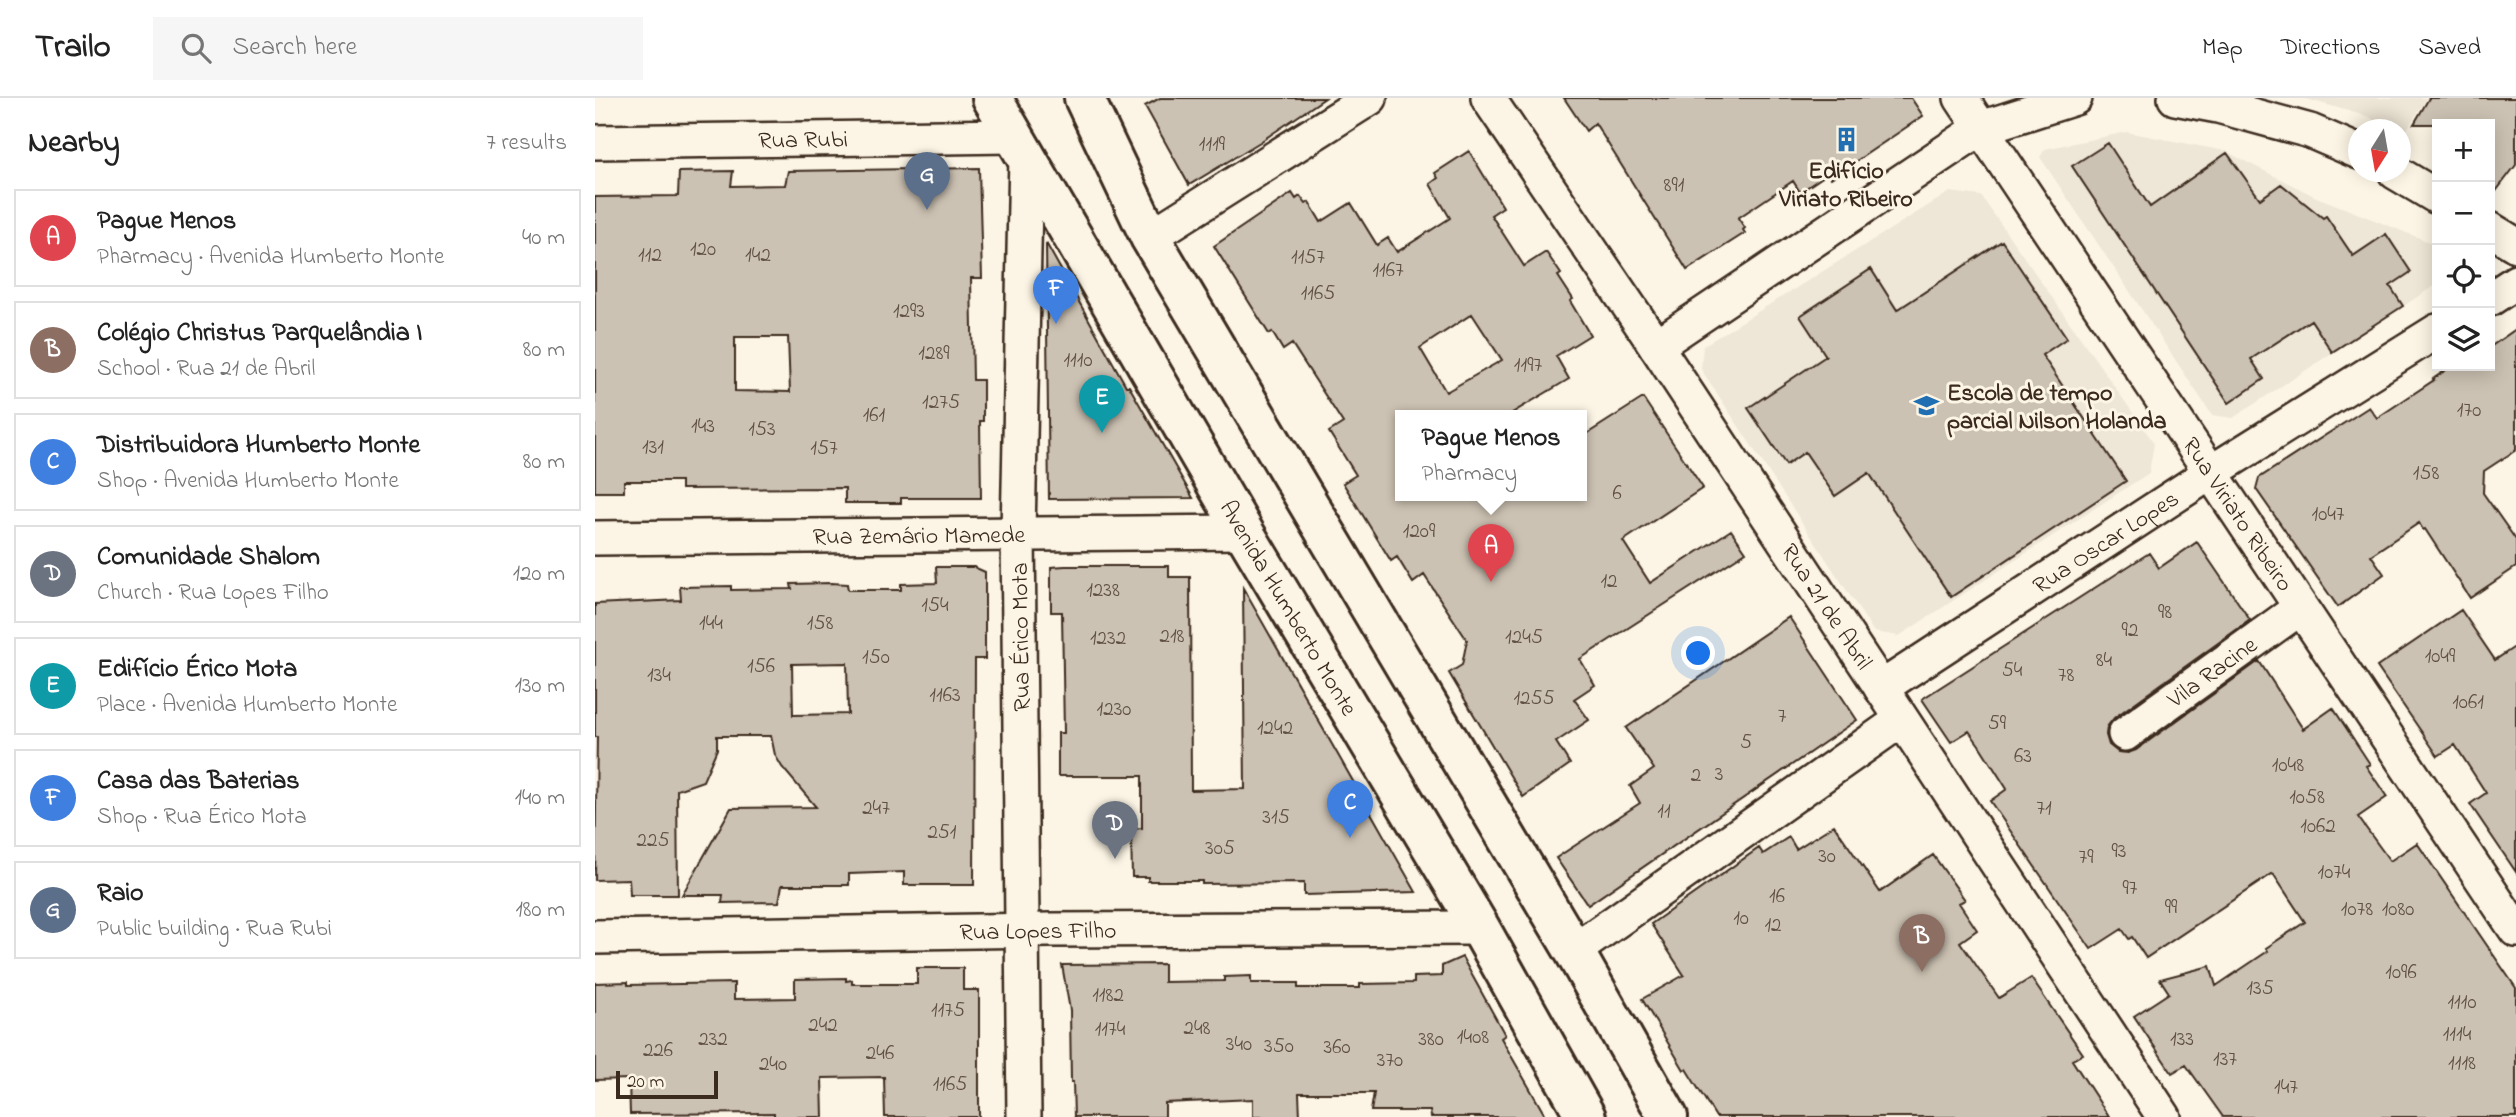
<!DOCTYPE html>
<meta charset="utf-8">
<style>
body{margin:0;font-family:"Indie Flower",sans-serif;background:#f6f6f6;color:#222}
.controls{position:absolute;right:21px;top:21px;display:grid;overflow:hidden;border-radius:0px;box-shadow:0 4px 18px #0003}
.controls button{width:63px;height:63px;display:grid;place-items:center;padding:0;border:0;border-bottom:2px solid #e0e0e0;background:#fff;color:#222;font:35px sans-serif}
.compass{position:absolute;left:1753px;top:21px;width:63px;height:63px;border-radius:50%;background:#fff;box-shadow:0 4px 18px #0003;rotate:191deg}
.scale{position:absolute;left:21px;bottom:18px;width:102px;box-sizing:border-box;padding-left:7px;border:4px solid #3b2a1e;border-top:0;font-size:19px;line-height:24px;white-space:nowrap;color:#3b2a1e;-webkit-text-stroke:5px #fcf5e5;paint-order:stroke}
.you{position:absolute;left:1104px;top:556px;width:24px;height:24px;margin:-18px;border:5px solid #fff;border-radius:50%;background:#1a73e8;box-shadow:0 0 0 10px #1a73e833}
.badge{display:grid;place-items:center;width:46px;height:46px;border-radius:50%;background:#1a73e8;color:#fff;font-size:23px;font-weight:700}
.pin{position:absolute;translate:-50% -58px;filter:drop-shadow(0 2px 4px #0008)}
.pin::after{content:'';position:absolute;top:37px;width:24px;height:21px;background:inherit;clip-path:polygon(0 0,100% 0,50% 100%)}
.popup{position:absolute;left:800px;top:312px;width:192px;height:91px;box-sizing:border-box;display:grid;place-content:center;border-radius:0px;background:#fff;filter:drop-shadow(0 2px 5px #0005);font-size:23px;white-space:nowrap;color:#767676}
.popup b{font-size:26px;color:#222}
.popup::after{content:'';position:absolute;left:50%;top:100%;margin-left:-14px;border:14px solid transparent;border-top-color:#fff}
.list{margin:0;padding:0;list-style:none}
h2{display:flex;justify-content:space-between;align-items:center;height:91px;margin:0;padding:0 28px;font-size:30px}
h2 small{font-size:23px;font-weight:400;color:#767676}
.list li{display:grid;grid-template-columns:46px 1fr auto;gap:21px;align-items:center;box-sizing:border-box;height:98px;margin:0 14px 14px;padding:0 14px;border:2px solid #e0e0e0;border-radius:0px}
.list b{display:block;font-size:26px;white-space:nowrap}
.list p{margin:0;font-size:23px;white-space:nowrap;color:#767676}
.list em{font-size:23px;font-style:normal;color:#767676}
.icon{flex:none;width:38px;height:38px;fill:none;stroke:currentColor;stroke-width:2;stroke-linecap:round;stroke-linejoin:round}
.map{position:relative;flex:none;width:1921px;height:1019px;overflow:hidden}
header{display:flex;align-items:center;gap:42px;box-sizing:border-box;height:98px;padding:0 35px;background:#fff;border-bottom:2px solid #e0e0e0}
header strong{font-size:33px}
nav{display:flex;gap:38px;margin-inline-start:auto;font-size:24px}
.search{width:490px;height:63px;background:#f6f6f6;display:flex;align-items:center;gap:18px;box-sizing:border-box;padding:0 24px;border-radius:0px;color:#767676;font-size:26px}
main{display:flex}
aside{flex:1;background:#fff}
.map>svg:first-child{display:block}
</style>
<header>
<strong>Trailo</strong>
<div class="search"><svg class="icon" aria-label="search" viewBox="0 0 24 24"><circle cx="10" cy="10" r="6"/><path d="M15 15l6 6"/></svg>Search here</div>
<nav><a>Map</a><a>Directions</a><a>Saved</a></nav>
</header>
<main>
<aside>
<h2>Nearby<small>7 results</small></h2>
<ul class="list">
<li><span class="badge" style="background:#e0444e">A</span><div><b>Pague Menos</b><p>Pharmacy · Avenida Humberto Monte</p></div><em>40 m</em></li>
<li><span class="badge" style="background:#8d6e63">B</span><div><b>Colégio Christus Parquelândia I</b><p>School · Rua 21 de Abril</p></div><em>80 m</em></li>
<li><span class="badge" style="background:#3f7fe0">C</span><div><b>Distribuidora Humberto Monte</b><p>Shop · Avenida Humberto Monte</p></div><em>80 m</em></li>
<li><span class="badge" style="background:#6b7280">D</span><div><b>Comunidade Shalom</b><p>Church · Rua Lopes Filho</p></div><em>120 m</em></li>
<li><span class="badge" style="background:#0f9aa8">E</span><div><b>Edifício Érico Mota</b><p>Place · Avenida Humberto Monte</p></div><em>130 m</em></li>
<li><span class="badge" style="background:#3f7fe0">F</span><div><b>Casa das Baterias</b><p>Shop · Rua Érico Mota</p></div><em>140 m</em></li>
<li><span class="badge" style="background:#5c6f8a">G</span><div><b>Raio</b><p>Public building · Rua Rubi</p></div><em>180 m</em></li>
</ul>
</aside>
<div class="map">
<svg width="1921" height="1019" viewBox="0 0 1921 1019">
<rect width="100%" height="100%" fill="#fcf5e5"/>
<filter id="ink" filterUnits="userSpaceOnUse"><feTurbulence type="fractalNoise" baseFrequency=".0143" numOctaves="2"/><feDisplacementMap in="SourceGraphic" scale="14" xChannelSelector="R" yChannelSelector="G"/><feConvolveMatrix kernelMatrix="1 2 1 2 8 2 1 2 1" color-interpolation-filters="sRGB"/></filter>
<g filter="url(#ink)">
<path fill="#eee6d6" d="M 1708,0 L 1832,0 L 1807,39 L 1806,32 L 1794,31 L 1774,19 Z
M 1532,34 L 1630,53 L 1719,98 L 1842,147 L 1842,186 L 1638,320 L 1617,317 L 1445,59 L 1450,51 Z
M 1355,94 L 1386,98 L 1559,345 L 1554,375 L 1304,538 L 1279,534 L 1106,271 L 1108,248 Z"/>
<path fill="#ccc2b3" stroke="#3b2a1e" stroke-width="2" fill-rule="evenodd" d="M 565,0 L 730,0 L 665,44 L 594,87 L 550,8 Z
M 969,0 L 1316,0 L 1328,18 L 1236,80 L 1232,76 L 1205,94 L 1198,83 L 1143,120 L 1150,130 L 1148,132 L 1150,135 L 1092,172 L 1000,25 L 991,33 Z
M 1834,0 L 1921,0 L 1921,67 L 1895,101 L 1895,26 L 1819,26 Z
M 1513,45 L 1555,109 L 1632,55 L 1665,101 L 1686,86 L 1728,120 L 1731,118 L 1758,158 L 1791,136 L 1816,174 L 1795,188 L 1808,208 L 1737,254 L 1716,222 L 1656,261 L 1669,281 L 1634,305 L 1477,68 Z
M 874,53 L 908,109 L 896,117 L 929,168 L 951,154 L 966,176 L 963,178 L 978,201 L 975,203 L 995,237 L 961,258 L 974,281 L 912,318 L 805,318 L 805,398 L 987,398 L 987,339 L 1048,300 L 1108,390 L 1028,443 L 1055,485 L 1136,432 L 1151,454 L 985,561 L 1000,587 L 979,601 L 994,622 L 961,644 L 975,666 L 928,699 L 854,575 L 867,567 L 872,542 L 829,477 L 818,485 L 802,459 L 796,463 L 748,385 L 761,377 L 734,334 L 748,325 L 697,246 L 688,252 L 677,234 L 674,236 L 619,148 L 697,95 L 701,101 L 705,98 L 711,106 L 714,104 L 726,124 L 756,105 L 782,147 L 793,140 L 802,154 L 855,120 L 835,86 L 843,80 L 840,75 ZM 877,216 L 907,262 L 851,294 L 825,250 Z
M 384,70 L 387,180 L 376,180 L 378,282 L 388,282 L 388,323 L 385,323 L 386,400 L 306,400 L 306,405 L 250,405 L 250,390 L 86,391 L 86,383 L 29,383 L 29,394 L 0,394 L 0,99 L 83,98 L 84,74 L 138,73 L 136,88 L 190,87 L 193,73 ZM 140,239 L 193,239 L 195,294 L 140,293 Z
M 1407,143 L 1472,240 L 1447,257 L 1531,383 L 1356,499 L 1274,375 L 1240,398 L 1210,354 L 1191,367 L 1153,310 L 1231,258 L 1205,218 L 1276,171 L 1302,212 Z
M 451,145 L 531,288 L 534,288 L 598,400 L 454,401 Z
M 1921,231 L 1921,352 L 1889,373 L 1888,395 L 1921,442 L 1921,469 L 1875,500 L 1830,431 L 1828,432 L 1824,425 L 1776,457 L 1789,476 L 1743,509 L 1661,391 L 1664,380 L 1774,309 L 1782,320 L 1839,282 L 1838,281 L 1857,268 L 1895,268 L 1895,249 Z
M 1602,444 L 1655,522 L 1519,620 L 1512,629 L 1511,637 L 1514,647 L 1523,654 L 1533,655 L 1541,652 L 1664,563 L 1708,631 L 1738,610 L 1775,666 L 1771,668 L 1792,699 L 1763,719 L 1795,763 L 1822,745 L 1921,890 L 1921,1019 L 1628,1019 L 1591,967 L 1577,975 L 1539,918 L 1574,895 L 1565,881 L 1615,868 L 1621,888 L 1673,853 L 1671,850 L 1710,824 L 1679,777 L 1677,776 L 1551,860 L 1537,839 L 1534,841 L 1527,831 L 1496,851 L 1395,703 L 1412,691 L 1384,647 L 1374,633 L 1356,644 L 1327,601 L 1554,455 L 1564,470 Z
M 470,468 L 574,468 L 574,479 L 595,479 L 596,692 L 650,691 L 648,490 L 821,794 L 709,797 L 709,785 L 607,786 L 607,783 L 553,783 L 553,779 L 537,779 L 536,731 L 547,730 L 547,678 L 463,678 L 463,635 L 469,635 L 467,514 L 456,514 L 456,469 Z
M 341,469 L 379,469 L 390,474 L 390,561 L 380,561 L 379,787 L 309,787 L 309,774 L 254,776 L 254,787 L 187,787 L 184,804 L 127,805 L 128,797 L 87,797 L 136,710 L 221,709 L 187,669 L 180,657 L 176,638 L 122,638 L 122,651 L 108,683 L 82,692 L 83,797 L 35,797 L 34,781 L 0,782 L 2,639 L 0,639 L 0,506 L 86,502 L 85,489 L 136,488 L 136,492 L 197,491 L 196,486 L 236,485 L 252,486 L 253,492 L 306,492 L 306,486 L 342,485 ZM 252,565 L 253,616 L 198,617 L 197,566 Z
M 1866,512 L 1900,562 L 1921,548 L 1921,774 L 1875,706 L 1891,695 L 1860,647 L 1843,658 L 1782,569 Z
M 1194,519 L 1262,622 L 993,807 L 961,760 L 1045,705 L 1035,688 L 1059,671 L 1031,630 Z
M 1239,727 L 1285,794 L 1338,757 L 1370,802 L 1364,805 L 1382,832 L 1365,844 L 1404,900 L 1436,880 L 1488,956 L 1477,962 L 1514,1019 L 1121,1019 L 1091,971 L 1089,972 L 1047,901 L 1089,877 L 1056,826 L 1164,750 L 1168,756 L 1194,739 L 1201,751 Z
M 867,859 L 910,937 L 906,940 L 951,1019 L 836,1019 L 835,1013 L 776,1013 L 779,995 L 704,995 L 705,1019 L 658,1019 L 658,1001 L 570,1005 L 570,1019 L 479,1019 L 478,984 L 476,984 L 475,912 L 467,867 L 569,866 L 569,884 L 629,883 L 629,879 L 656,878 L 656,885 L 703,885 L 703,890 L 765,890 L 765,886 L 819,885 L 819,879 L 847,878 L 847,868 Z
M 322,870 L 368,870 L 368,892 L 384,892 L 384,1019 L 290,1019 L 289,979 L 227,980 L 228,1019 L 179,1019 L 179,1015 L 35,1016 L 34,981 L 0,982 L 0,885 L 33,884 L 33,887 L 139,885 L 139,901 L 200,900 L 200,881 L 251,880 L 251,883 L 257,882 L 257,886 L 322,886 Z"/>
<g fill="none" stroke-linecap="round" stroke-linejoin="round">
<defs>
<g id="minor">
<path id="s1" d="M 893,0 L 1061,248 L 1569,1019"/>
<path id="s2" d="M 1366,0 L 1921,832"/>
<path d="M 1580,0 L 1623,8 L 1715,33 L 1764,54"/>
<path id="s3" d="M 0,44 L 417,38"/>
<path d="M 1800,74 L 1842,99"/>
<path d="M 1895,131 L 1921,147"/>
<path d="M 555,139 L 775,0"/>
<path d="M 1895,201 L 1921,184"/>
<path d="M 1061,248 L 1386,30 L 1480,0"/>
<path id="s4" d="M 0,440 L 649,434"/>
<path id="s5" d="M 1286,590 L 1615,375 L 1842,233"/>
<path id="s6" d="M 1530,636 L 1705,510"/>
<path id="s7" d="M 0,839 L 455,832 L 885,830"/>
<path d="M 979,853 L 1306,622"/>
<path d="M 429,1019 L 423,435 L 431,58"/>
</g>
<g id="major">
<path id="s8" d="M 397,0 L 649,434 L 885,830 L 991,1019"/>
<path d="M 489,0 L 555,139 L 979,853 L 1073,1019"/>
</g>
</defs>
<use href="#minor" stroke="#3b2a1e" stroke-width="38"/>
<use href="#major" stroke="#3b2a1e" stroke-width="44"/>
<use href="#minor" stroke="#fcf5e5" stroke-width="33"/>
<use href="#major" stroke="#fcf5e5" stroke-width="38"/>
</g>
</g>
<defs>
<symbol id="building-bare" viewBox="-9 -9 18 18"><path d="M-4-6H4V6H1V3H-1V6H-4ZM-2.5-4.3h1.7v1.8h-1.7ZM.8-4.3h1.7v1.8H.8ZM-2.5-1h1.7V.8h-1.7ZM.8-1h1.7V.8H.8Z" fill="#1f6fb2" stroke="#fcf5e5" stroke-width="2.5" paint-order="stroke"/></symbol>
<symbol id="school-bare" viewBox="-9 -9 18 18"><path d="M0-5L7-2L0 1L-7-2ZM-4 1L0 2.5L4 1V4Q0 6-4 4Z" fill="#1f6fb2" stroke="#fcf5e5" stroke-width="2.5" paint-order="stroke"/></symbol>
</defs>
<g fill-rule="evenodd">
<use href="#building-bare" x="1234" y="24" width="35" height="35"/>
<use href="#school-bare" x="1314" y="290" width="35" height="35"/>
</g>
<g text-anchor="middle" stroke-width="6" stroke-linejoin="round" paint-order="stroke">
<g font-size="21" fill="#5f5043">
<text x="617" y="52">1119</text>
<text x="1079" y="93">891</text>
<text x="108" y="157">120</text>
<text x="55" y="163">112</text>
<text x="163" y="163">142</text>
<text x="713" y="165">1157</text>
<text x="793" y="178">1167</text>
<text x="723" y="201">1165</text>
<text x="314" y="219">1293</text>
<text x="339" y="261">1289</text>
<text x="483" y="268">1110</text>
<text x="933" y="273">1197</text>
<text x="346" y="310">1275</text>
<text x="1874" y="318">170</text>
<text x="279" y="323">161</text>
<text x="108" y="334">143</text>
<text x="167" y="337">153</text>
<text x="58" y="355">131</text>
<text x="229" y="356">157</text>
<text x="1831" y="381">158</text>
<text x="1022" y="401">6</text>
<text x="1733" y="422">1047</text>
<text x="824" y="439">1209</text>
<text x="1014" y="489">12</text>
<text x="508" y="498">1238</text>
<text x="340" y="513">154</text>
<text x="1570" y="520">98</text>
<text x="116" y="531">144</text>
<text x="225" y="531">158</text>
<text x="1535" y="538">92</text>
<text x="577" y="544">218</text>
<text x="929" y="545">1245</text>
<text x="513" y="546">1232</text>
<text x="1845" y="564">1049</text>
<text x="281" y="565">150</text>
<text x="1509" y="568">84</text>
<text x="166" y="574">156</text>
<text x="1417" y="578">54</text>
<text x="64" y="583">134</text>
<text x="1471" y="583">78</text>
<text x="350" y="603">1163</text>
<text x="939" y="606">1255</text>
<text x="1873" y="610">1061</text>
<text x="519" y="617">1230</text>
<text x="1187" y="624">7</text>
<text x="1402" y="631">59</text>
<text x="680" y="636">1242</text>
<text x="1151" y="650">5</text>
<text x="1428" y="664">63</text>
<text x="1693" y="673">1048</text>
<text x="1124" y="682">3</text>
<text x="1101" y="683">2</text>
<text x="1712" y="705">1058</text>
<text x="281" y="716">247</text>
<text x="1449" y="716">71</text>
<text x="1069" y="719">11</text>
<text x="681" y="725">315</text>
<text x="1723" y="734">1062</text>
<text x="347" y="740">251</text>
<text x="58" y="748">225</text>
<text x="625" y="756">305</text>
<text x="1524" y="759">93</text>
<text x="1232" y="764">30</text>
<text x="1491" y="765">79</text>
<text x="1739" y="780">1074</text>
<text x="1535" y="796">97</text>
<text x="1182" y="804">16</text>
<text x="1576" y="815">99</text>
<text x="1762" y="817">1078</text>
<text x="1803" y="817">1080</text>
<text x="1146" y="826">10</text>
<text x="1178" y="833">12</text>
<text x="1806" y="880">1096</text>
<text x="1665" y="896">135</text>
<text x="513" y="903">1182</text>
<text x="1867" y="910">1110</text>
<text x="353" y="918">1175</text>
<text x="228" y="933">242</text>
<text x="602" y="936">248</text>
<text x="515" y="937">1174</text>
<text x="1862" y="942">1114</text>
<text x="878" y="945">1408</text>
<text x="118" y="947">232</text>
<text x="836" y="947">380</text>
<text x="1587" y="947">133</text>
<text x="644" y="952">340</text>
<text x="684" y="954">350</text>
<text x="742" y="955">360</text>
<text x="63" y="958">226</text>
<text x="285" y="961">246</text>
<text x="1630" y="967">137</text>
<text x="795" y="968">370</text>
<text x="1867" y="971">1118</text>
<text x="178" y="972">240</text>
<text x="355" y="992">1165</text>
<text x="1691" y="995">147</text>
</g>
<g font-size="24" fill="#3b2a1e" stroke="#fcf5e5">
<text dy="8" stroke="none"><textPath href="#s3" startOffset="208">Rua Rubi</textPath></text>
<text dy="8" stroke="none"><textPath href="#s2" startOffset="500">Rua Viriato Ribeiro</textPath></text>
<text dy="8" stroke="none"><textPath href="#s4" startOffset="324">Rua Zemário Mamede</textPath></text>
<text dy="8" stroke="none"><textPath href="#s5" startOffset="268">Rua Oscar Lopes</textPath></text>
<text dy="8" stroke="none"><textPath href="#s8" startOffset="590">Avenida Humberto Monte</textPath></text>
<text dy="8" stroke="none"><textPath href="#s1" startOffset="611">Rua 21 de Abril</textPath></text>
<text transform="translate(425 539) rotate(-91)" y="8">Rua Érico Mota</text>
<text dy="8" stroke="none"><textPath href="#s6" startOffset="107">Vila Racine</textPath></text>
<text dy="8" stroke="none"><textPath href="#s7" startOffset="443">Rua Lopes Filho</textPath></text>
</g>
<g font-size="24" font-weight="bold" fill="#3b2a1e" stroke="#fcf5e5">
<text x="1251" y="80">Edifício<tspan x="1251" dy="28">Viriato Ribeiro</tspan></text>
<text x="1352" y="302" text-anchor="start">Escola de tempo<tspan x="1352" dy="28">parcial Nilson Holanda</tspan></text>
</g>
</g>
</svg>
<div class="controls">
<button>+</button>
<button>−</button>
<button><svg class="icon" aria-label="locate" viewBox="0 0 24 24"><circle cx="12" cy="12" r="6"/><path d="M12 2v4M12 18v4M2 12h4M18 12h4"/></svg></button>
<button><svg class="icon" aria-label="layers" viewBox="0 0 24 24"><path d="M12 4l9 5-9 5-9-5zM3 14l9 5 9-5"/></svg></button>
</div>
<svg class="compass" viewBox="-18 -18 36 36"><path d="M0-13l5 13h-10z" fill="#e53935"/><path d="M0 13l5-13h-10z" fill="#767676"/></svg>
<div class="scale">20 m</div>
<div class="you"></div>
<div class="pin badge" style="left:896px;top:484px;background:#e0444e">A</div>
<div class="popup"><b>Pague Menos</b>Pharmacy</div>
<div class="pin badge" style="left:1327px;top:874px;background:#8d6e63">B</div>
<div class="pin badge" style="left:755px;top:740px;background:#3f7fe0">C</div>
<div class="pin badge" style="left:520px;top:761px;background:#6b7280">D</div>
<div class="pin badge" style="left:507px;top:335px;background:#0f9aa8">E</div>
<div class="pin badge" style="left:461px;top:226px;background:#3f7fe0">F</div>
<div class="pin badge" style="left:332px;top:112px;background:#5c6f8a">G</div>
</div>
</main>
